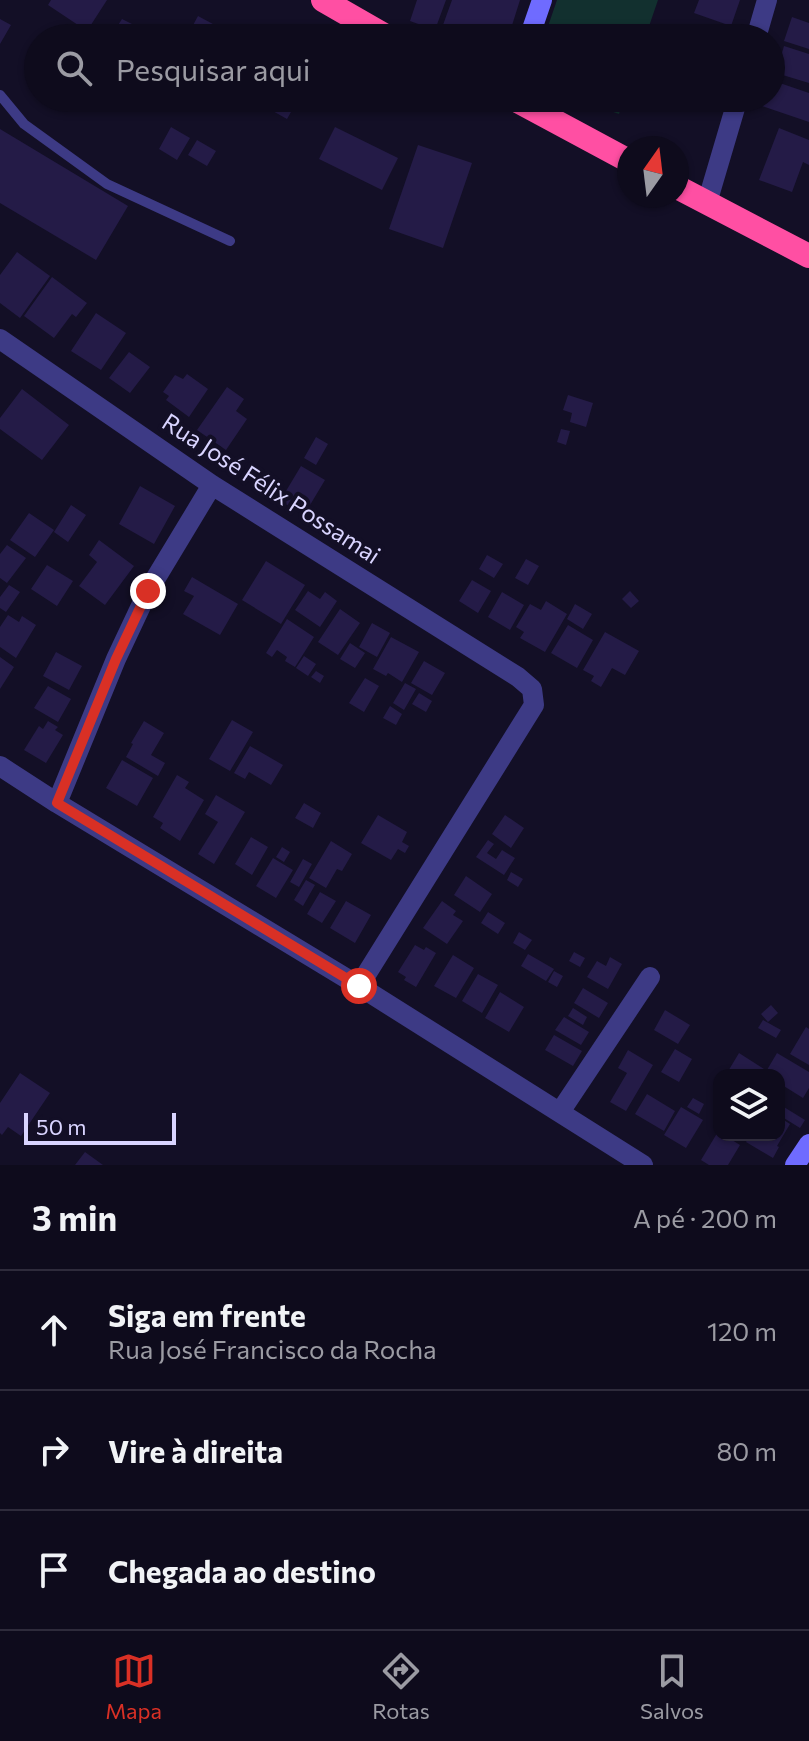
<!DOCTYPE html>
<html lang="pt">
<meta charset="utf-8">
<style>
body{margin:0;font-family:Commissioner,sans-serif;background:#171425;color:#f1f3f6}
.controls{position:absolute;right:24px;bottom:24px;display:grid;overflow:hidden;border-radius:16px;box-shadow:0 2px 6px #0004}
.controls button{width:72px;height:72px;display:grid;place-items:center;padding:0;border:0;border-bottom:2px solid #2e2b3b;background:#0e0b1c;color:#f1f3f6;font:40px sans-serif}
.compass{position:absolute;left:617px;top:136px;width:72px;height:72px;border-radius:50%;background:#0e0b1c;box-shadow:0 2px 6px #0004;rotate:14deg}
.scale{position:absolute;left:24px;bottom:20px;width:152px;box-sizing:border-box;padding-left:8px;border:4px solid #d9d4ff;border-top:0;font-size:22px;line-height:28px;white-space:nowrap;color:#d9d4ff;-webkit-text-stroke:6px #130f26;paint-order:stroke}
.stop{position:absolute;width:24px;height:24px;margin:-18px;border:6px solid #d93025;border-radius:50%;background:#fff}
.stop.end{background:#d93025;border-color:#fff;box-shadow:0 2px 8px #0008}
.list{margin:0;padding:0;list-style:none}
h2{display:flex;justify-content:space-between;align-items:center;height:104px;margin:0;padding:0 32px;font-size:34px}
h2 small{font-size:26px;font-weight:400;color:#9b9ba3}
.list li{display:grid;grid-template-columns:52px 1fr auto;gap:24px;align-items:center;box-sizing:border-box;height:120px;padding:0 32px;border-top:2px solid #2e2b3b}
.list b{display:block;font-size:30px;white-space:nowrap}
.list p{margin:0;font-size:26px;white-space:nowrap;color:#9b9ba3}
.list em{font-size:26px;font-style:normal;color:#9b9ba3}
.icon{flex:none;width:44px;height:44px;fill:none;stroke:currentColor;stroke-width:2;stroke-linecap:round;stroke-linejoin:round}
.map{position:relative;flex:none;width:809px;height:1165px;overflow:hidden}
.search{position:absolute;background:#0e0b1c;box-shadow:0 2px 6px #0004;left:24px;right:24px;top:24px;height:88px;display:flex;align-items:center;gap:20px;box-sizing:border-box;padding:0 28px;border-radius:44px;color:#9b9ba3;font-size:30px}
.sheet{height:464px;background:#0e0b1c}
nav{display:flex;justify-content:space-around;align-items:center;box-sizing:border-box;height:112px;border-top:2px solid #2e2b3b;background:#0e0b1c;font-size:22px;color:#9b9ba3}
nav a{display:grid;justify-items:center;gap:4px}
nav .on{color:#d93025}
.map>svg:first-child{display:block}
</style>
<div class="map">
<svg width="809" height="1165" viewBox="0 0 809 1165">
<rect width="100%" height="100%" fill="#130f26"/>
<path fill="#12302f" d="M 557,0 L 658,0 L 645,38 L 544,38 Z
M 573,98 L 624,98 L 619,114 Z"/>
<path fill="#241b47" d="M 51,0 L 107,0 L 87,31 L 48,5 Z
M 417,0 L 446,0 L 435,30 L 410,21 Z
M 452,0 L 520,0 L 508,38 L 443,38 L 439,36 Z
M 699,0 L 740,0 L 731,26 L 694,13 Z
M 198,16 L 239,38 L 186,38 Z
M 792,17 L 809,23 L 809,49 L 784,41 Z
M 0,19 L 11,25 L 0,44 Z
M 122,19 L 132,24 L 123,38 L 113,33 Z
M 784,46 L 809,54 L 809,83 L 776,73 Z
M 771,80 L 809,93 L 809,122 L 762,106 L 765,98 L 771,98 Z
M 266,98 L 299,98 L 287,119 L 262,105 Z
M 171,127 L 190,138 L 177,160 L 159,149 Z
M 335,127 L 398,158 L 382,190 L 319,159 Z
M 779,128 L 809,140 L 809,165 L 803,162 L 792,192 L 759,180 Z
M 0,129 L 128,206 L 96,260 L 0,203 Z
M 197,140 L 216,151 L 207,166 L 188,155 Z
M 418,145 L 472,163 L 443,248 L 389,229 Z
M 17,252 L 50,276 L 20,318 L 0,303 L 0,275 Z
M 52,277 L 87,303 L 76,317 L 72,314 L 54,338 L 24,316 Z
M 96,313 L 126,333 L 101,370 L 71,351 Z
M 129,352 L 150,367 L 130,393 L 109,378 Z
M 187,374 L 208,389 L 189,417 L 166,400 L 169,396 L 163,392 L 175,375 L 183,379 Z
M 227,387 L 244,399 L 236,411 L 247,419 L 226,450 L 197,430 Z
M 22,389 L 69,425 L 42,460 L 0,429 L 0,418 Z
M 568,395 L 593,403 L 586,427 L 570,422 L 572,413 L 563,410 Z
M 561,429 L 570,431 L 566,445 L 557,442 Z
M 316,437 L 328,444 L 316,465 L 304,458 Z
M 301,466 L 325,480 L 304,515 L 280,501 Z
M 140,486 L 175,506 L 154,544 L 119,524 Z
M 71,505 L 86,515 L 68,542 L 54,532 Z
M 29,513 L 54,530 L 35,557 L 10,540 Z
M 99,540 L 134,566 L 105,605 L 79,586 L 97,562 L 89,555 Z
M 7,545 L 26,558 L 7,583 L 0,578 L 0,554 Z
M 487,555 L 503,564 L 494,578 L 479,569 Z
M 526,559 L 539,566 L 528,585 L 515,578 Z
M 266,561 L 305,585 L 281,624 L 242,600 Z
M 47,565 L 73,581 L 57,606 L 31,589 Z
M 192,577 L 238,604 L 220,635 L 183,614 L 194,596 L 184,591 Z
M 472,580 L 491,591 L 478,613 L 459,601 Z
M 9,585 L 20,592 L 6,612 L 0,608 L 0,597 Z
M 308,591 L 320,599 L 325,592 L 337,601 L 320,627 L 295,610 Z
M 630,591 L 639,601 L 631,608 L 622,599 Z
M 502,592 L 524,605 L 510,630 L 488,617 Z
M 546,601 L 567,614 L 545,652 L 520,638 L 524,632 L 516,627 L 530,604 L 541,610 Z
M 575,604 L 592,614 L 583,629 L 567,619 Z
M 340,609 L 360,623 L 338,655 L 318,642 Z
M 8,615 L 19,622 L 22,616 L 36,625 L 16,658 L 0,647 L 0,627 Z
M 287,619 L 314,637 L 295,667 L 285,661 L 287,657 L 277,650 L 272,657 L 266,653 Z
M 372,623 L 390,633 L 377,657 L 359,647 Z
M 568,625 L 593,640 L 577,668 L 551,653 Z
M 605,632 L 639,651 L 625,675 L 612,668 L 601,687 L 591,681 L 594,676 L 583,670 Z
M 391,637 L 419,652 L 402,682 L 388,673 L 386,676 L 373,669 Z
M 350,643 L 365,653 L 355,668 L 340,659 Z
M 56,652 L 82,666 L 69,690 L 43,676 Z
M 304,656 L 316,664 L 308,676 L 296,668 Z
M 0,657 L 14,667 L 0,689 Z
M 424,661 L 445,673 L 432,695 L 411,683 Z
M 316,671 L 324,676 L 320,683 L 311,677 Z
M 365,678 L 379,686 L 364,712 L 349,703 Z
M 405,683 L 416,689 L 404,710 L 393,703 Z
M 48,686 L 71,699 L 58,722 L 34,708 Z
M 419,693 L 432,701 L 426,712 L 412,704 Z
M 390,706 L 402,714 L 396,725 L 383,718 Z
M 232,720 L 253,732 L 230,771 L 209,759 Z
M 48,721 L 58,727 L 55,730 L 63,735 L 46,763 L 24,750 L 39,726 L 43,729 Z
M 144,721 L 164,733 L 151,755 L 165,763 L 158,776 L 126,757 L 133,744 L 131,743 Z
M 250,746 L 283,765 L 271,785 L 249,772 L 245,779 L 234,773 Z
M 122,760 L 153,778 L 137,806 L 106,788 Z
M 177,775 L 189,782 L 185,788 L 204,800 L 180,841 L 160,828 L 163,823 L 153,817 Z
M 216,795 L 245,812 L 214,864 L 198,854 L 218,822 L 205,814 Z
M 304,803 L 321,813 L 313,828 L 295,818 Z
M 378,815 L 407,832 L 402,842 L 409,846 L 405,853 L 398,849 L 391,860 L 361,843 Z
M 505,815 L 524,828 L 511,848 L 492,834 Z
M 251,837 L 268,847 L 252,875 L 235,864 Z
M 488,840 L 494,844 L 487,853 L 496,859 L 502,850 L 515,858 L 504,875 L 476,857 Z
M 331,841 L 352,854 L 342,871 L 337,869 L 326,888 L 309,878 Z
M 282,847 L 290,852 L 284,862 L 276,857 Z
M 273,858 L 293,870 L 276,898 L 256,886 Z
M 303,859 L 312,864 L 299,887 L 290,882 Z
M 511,872 L 523,879 L 518,887 L 507,880 Z
M 466,876 L 492,894 L 480,912 L 454,895 Z
M 306,880 L 315,885 L 303,906 L 294,900 Z
M 320,892 L 336,901 L 322,923 L 307,914 Z
M 346,901 L 371,915 L 355,943 L 330,928 Z
M 442,901 L 456,911 L 453,915 L 463,921 L 447,944 L 423,928 Z
M 488,912 L 505,923 L 498,934 L 481,923 Z
M 519,932 L 532,940 L 525,950 L 513,943 Z
M 415,945 L 424,950 L 426,947 L 436,953 L 416,987 L 404,980 L 406,977 L 398,972 Z
M 574,952 L 585,958 L 580,967 L 569,961 Z
M 528,954 L 554,969 L 546,981 L 521,966 Z
M 453,955 L 474,968 L 456,998 L 434,986 Z
M 610,957 L 622,964 L 608,989 L 587,977 L 597,961 L 606,966 Z
M 554,971 L 563,976 L 557,987 L 548,982 Z
M 478,974 L 498,985 L 482,1013 L 462,1001 Z
M 583,988 L 608,1003 L 599,1018 L 574,1003 Z
M 500,992 L 524,1007 L 509,1032 L 485,1018 Z
M 771,1005 L 778,1013 L 768,1022 L 761,1014 Z
M 573,1008 L 587,1017 L 583,1025 L 568,1016 Z
M 665,1010 L 690,1025 L 678,1044 L 654,1030 Z
M 564,1017 L 589,1032 L 581,1045 L 555,1030 Z
M 763,1020 L 781,1030 L 776,1038 L 758,1028 Z
M 806,1027 L 809,1029 L 809,1065 L 790,1054 Z
M 554,1035 L 582,1051 L 573,1066 L 545,1050 Z
M 675,1049 L 692,1059 L 679,1082 L 661,1072 Z
M 628,1050 L 653,1065 L 626,1111 L 610,1102 L 627,1073 L 618,1068 Z
M 739,1053 L 764,1069 L 760,1075 L 731,1075 L 727,1073 Z
M 777,1053 L 809,1072 L 809,1088 L 803,1098 L 779,1083 L 779,1075 L 764,1075 Z
M 20,1073 L 50,1093 L 21,1136 L 8,1127 L 2,1135 L 0,1133 L 0,1103 Z
M 647,1094 L 675,1111 L 664,1131 L 635,1114 Z
M 693,1098 L 704,1104 L 699,1114 L 687,1107 Z
M 779,1104 L 805,1120 L 800,1128 L 779,1115 Z
M 681,1107 L 703,1120 L 686,1148 L 664,1135 Z
M 779,1117 L 790,1124 L 777,1146 L 779,1147 L 773,1158 L 746,1142 L 750,1135 L 779,1135 Z
M 719,1130 L 719,1135 L 724,1135 L 740,1145 L 728,1165 L 709,1165 L 701,1160 Z
M 85,1152 L 103,1165 L 75,1165 Z"/>
<g fill="none" stroke-linecap="round" stroke-linejoin="round">
<path stroke="#3d3a85" stroke-width="10" d="M 0,95 L 24,124 L 107,184 L 230,241"/>
<path stroke="#3d3a85" stroke-width="20" d="M 756,38 L 767,0
M 707,203 L 738,98
M 0,339 L 212,485 L 518,677 L 532,689 L 534,705 L 359,986
M 0,766 L 57,803 L 359,986 L 643,1165
M 57,803 L 116,659 L 148,591 L 212,485
M 560,1112 L 650,977"/>
<path stroke="#6f6bff" stroke-width="20" d="M 529,38 L 542,0
M 795,1165 L 809,1144"/>
<path stroke="#ff4fa3" stroke-width="24" d="M 323,0 L 389,38
M 512,98 L 629,161
M 677,187 L 809,256"/>
</g>
<g fill="none" stroke-linecap="round" stroke-linejoin="round">
<path stroke="#d93025" stroke-width="10" d="M 148,591 L 116,659 L 57,803 L 359,986"/>
</g>
<g text-anchor="middle" stroke-width="8" stroke-linejoin="round" paint-order="stroke">
<g font-size="24" fill="#d9d4ff" stroke="#130f26">
<text transform="translate(271 489) rotate(33)" y="8">Rua José Félix Possamai</text>
</g>
</g>
</svg>
<div class="controls">
<button><svg class="icon" aria-label="layers" viewBox="0 0 24 24"><path d="M12 4l9 5-9 5-9-5zM3 14l9 5 9-5"/></svg></button>
</div>
<svg class="compass" viewBox="-18 -18 36 36"><path d="M0-13l5 13h-10z" fill="#e53935"/><path d="M0 13l5-13h-10z" fill="#9b9ba3"/></svg>
<div class="scale">50 m</div>
<div class="stop" style="left:359px;top:986px"></div>
<div class="stop end" style="left:148px;top:591px"></div>
<div class="search"><svg class="icon" aria-label="search" viewBox="0 0 24 24"><circle cx="10" cy="10" r="6"/><path d="M15 15l6 6"/></svg>Pesquisar aqui</div>
</div>
<section class="sheet">
<h2>3 min<small>A pé · 200 m</small></h2>
<ul class="list">
<li><svg class="icon" aria-label="ahead" viewBox="0 0 24 24"><path d="M12 20V5M6 11l6-6 6 6"/></svg><div><b>Siga em frente</b><p>Rua José Francisco da Rocha</p></div><em>120 m</em></li>
<li><svg class="icon" aria-label="right" viewBox="0 0 24 24"><path d="M7 20v-9h11M14 6l5 5-5 5"/></svg><div><b>Vire à direita</b></div><em>80 m</em></li>
<li><svg class="icon" aria-label="arrive" viewBox="0 0 24 24"><path d="M6 21V4h12l-3 4 3 4H6"/></svg><div><b>Chegada ao destino</b></div></li>
</ul>
</section>
<nav>
<a class="on"><svg class="icon" aria-label="map" viewBox="0 0 24 24"><path d="M3 6l6-2 6 2 6-2v14l-6 2-6-2-6 2zM9 4v14M15 6v14"/></svg>Mapa</a>
<a><svg class="icon" aria-label="directions" viewBox="0 0 24 24"><path d="M12 3l9 9-9 9-9-9zM9 14v-3h6M13 9l2 2-2 2"/></svg>Rotas</a>
<a><svg class="icon" aria-label="saved" viewBox="0 0 24 24"><path d="M7 4h10v16l-5-4-5 4z"/></svg>Salvos</a>
</nav>
